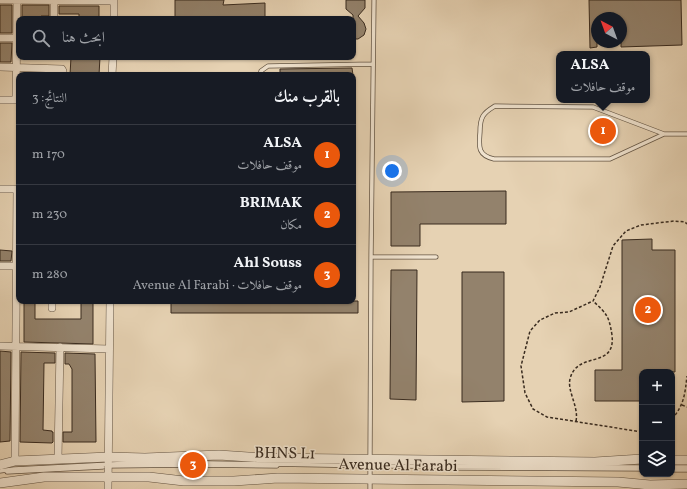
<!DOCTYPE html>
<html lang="ar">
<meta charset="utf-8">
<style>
body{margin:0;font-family:Vollkorn,Amiri,serif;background:#20242c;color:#f1f3f6;direction:rtl}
.controls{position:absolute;right:12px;bottom:12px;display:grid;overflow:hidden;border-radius:8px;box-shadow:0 1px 3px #0004}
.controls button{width:36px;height:36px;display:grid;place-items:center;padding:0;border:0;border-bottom:1px solid #363941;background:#171b24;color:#f1f3f6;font:20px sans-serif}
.compass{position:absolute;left:591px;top:12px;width:36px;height:36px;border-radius:50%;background:#171b24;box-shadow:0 1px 3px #0004;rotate:319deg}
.you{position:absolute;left:392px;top:171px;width:14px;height:14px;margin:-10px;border:3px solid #fff;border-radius:50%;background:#1a73e8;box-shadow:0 0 0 6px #1a73e833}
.badge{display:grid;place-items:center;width:26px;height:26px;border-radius:50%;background:#ea580c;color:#fff;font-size:13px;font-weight:700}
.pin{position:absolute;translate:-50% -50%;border:2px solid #fff;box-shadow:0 1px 4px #0006}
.popup{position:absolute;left:556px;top:51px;width:94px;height:52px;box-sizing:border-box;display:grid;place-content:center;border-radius:8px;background:#171b24;filter:drop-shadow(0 1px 3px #0005);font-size:13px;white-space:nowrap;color:#9ea1a6}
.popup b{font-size:15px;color:#f1f3f6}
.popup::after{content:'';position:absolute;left:50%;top:100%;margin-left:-8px;border:8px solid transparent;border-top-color:#171b24}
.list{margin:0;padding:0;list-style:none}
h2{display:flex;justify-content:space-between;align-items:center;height:52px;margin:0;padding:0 16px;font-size:17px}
h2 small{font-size:13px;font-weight:400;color:#9ea1a6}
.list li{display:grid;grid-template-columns:26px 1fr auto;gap:12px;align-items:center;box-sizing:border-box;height:60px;padding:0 16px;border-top:1px solid #363941}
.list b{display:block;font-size:15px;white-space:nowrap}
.list p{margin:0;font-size:13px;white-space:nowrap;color:#9ea1a6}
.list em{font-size:13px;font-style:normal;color:#9ea1a6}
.icon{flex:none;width:22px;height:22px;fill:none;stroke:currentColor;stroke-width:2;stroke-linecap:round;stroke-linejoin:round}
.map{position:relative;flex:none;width:687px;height:489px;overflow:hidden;direction:ltr}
.search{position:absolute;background:#171b24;box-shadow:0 1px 3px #0004;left:16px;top:16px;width:340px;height:44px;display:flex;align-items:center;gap:10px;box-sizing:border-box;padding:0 14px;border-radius:8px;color:#9ea1a6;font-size:15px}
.panel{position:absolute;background:#171b24;box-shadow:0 1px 3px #0004;left:16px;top:72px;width:340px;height:232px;border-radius:8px;direction:rtl}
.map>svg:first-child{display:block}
</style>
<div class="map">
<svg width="687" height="489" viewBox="0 0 687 489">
<rect width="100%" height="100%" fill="#e6d2b3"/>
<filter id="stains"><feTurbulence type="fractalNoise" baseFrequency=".005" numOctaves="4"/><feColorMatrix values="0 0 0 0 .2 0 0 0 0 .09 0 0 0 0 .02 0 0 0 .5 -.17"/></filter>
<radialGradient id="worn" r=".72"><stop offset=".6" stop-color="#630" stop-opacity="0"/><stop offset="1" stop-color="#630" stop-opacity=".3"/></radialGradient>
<path fill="#93826c" stroke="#392b1f" d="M 175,0 L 224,0 L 223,5 L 265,3 L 265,19 L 175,19 Z
M 346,0 L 365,0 L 365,8 L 358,16 L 364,23 L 366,29 L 364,35 L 358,39 L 353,39 L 353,15 L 346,9 Z
M 589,0 L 681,0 L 682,45 L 621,47 L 621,18 L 597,18 L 597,47 L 590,48 Z
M 0,5 L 12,5 L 12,33 L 0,33 Z
M 22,5 L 49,5 L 49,16 L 41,16 L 41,19 L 22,19 Z
M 59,6 L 99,6 L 99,19 L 79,19 L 79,14 L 59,14 Z
M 0,43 L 12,43 L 11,62 L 0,62 Z
M 71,57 L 100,57 L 99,75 L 70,75 Z
M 352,68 L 353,75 L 280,75 L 280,69 Z
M 506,191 L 506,224 L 420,224 L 420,246 L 391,246 L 391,192 Z
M 652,239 L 652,250 L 675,250 L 675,372 L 642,372 L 642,401 L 595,401 L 595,370 L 622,370 L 622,240 Z
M 0,250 L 12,251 L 11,261 L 0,261 Z
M 391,270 L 417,270 L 416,400 L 390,399 Z
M 462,272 L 504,272 L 504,401 L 462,402 Z
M 24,301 L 35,301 L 35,319 L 81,319 L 81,301 L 93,301 L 93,344 L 24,342 Z
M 171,301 L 358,301 L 358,313 L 171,313 Z
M 0,351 L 11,352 L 10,441 L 0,442 Z
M 21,352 L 55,353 L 55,363 L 44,363 L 43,430 L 52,431 L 52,432 L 53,432 L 53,442 L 52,443 L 20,442 Z
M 65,353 L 95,354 L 96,442 L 63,442 L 63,432 L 72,432 L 72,369 L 69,364 L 65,364 Z"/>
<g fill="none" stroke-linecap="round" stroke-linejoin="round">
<defs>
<path id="service" d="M 260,75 L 261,71 L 268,66 L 373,64
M 664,134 L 593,107 L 495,106 C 490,109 486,111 483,116 C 480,121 480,126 480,132 C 479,146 477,155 494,159 L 610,159 L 664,134 L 687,134
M 371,257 L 436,257
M 370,459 L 371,257 L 374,0
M 109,466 L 193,465 L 277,466
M 672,467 L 687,467
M 447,468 L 642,469
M 672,470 L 687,470
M 0,471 L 14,469 L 151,462 L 375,466 L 642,467
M 7,472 L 103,467
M 370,489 L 370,465"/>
<path id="minor" d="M 0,0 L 114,1
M 54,19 L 54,0
M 114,19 L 114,0
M 0,38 L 19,38
M 0,67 L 62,69 L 63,71 L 63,75
M 112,75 L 113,57
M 0,100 L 19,100
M 16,100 L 17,0
M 0,189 L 19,189
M 0,266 L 19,266
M 52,308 L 52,301
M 0,346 L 109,349
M 58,459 L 60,347
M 15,461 L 17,189
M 108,489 L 110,301"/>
<path id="tertiary" d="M 672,460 L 687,460
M 0,465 L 15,461 L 109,457 L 145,458 L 219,455 L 265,458 L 595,462 L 642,459
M 0,483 L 44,477 L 149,477 L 184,481 L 234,481 L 278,478 L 618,482 L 650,485 L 687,484"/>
</defs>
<use href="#service" stroke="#645544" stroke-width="5"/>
<use href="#minor" stroke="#645544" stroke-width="8"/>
<use href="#tertiary" stroke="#645544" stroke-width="10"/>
<path stroke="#392b1f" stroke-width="1.5" stroke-dasharray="3 2" stroke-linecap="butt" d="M 682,405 L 687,407
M 672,419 C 684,405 685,394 687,376
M 576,421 C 579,407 567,391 570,379 C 577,350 616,370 612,335 C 609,316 607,314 593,301
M 642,432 L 547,417 L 533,409 L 525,393 L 521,366 L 530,331 L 540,320 L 555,313 L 569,312 L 593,301 L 600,287 L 613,246 L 626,231 L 641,225 L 674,221 L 685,222 L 687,224"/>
<use href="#service" stroke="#efe2ce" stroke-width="3.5"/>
<use href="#minor" stroke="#efe2ce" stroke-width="7"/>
<use href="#tertiary" stroke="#efe2ce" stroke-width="9"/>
</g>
<g text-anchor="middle" stroke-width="3" stroke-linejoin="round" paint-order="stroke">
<g font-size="16" fill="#392b1f" stroke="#efe2ce">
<text transform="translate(285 452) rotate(1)" y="6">BHNS L1</text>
<text transform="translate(398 464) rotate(1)" y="6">Avenue Al Farabi</text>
</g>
</g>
<rect width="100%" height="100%" filter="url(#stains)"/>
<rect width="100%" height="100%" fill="url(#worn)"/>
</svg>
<div class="controls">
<button>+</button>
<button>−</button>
<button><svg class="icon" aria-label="layers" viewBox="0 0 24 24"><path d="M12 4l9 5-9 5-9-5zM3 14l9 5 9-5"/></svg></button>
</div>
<svg class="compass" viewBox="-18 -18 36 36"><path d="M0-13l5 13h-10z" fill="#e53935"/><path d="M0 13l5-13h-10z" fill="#9ea1a6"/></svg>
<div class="you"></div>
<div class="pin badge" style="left:603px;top:131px">1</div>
<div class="popup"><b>ALSA</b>موقف حافلات</div>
<div class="pin badge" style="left:648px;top:310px">2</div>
<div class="pin badge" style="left:193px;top:465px">3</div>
<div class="search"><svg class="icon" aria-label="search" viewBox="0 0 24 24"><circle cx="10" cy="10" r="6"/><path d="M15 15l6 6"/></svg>ابحث هنا</div>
<section class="panel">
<h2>بالقرب منك<small>النتائج: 3</small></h2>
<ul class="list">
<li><span class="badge">1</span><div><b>ALSA</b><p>موقف حافلات</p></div><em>170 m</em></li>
<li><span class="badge">2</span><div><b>BRIMAK</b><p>مكان</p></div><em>230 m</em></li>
<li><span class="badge">3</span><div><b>Ahl Souss</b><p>موقف حافلات · Avenue Al Farabi</p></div><em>280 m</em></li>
</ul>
</section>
</div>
